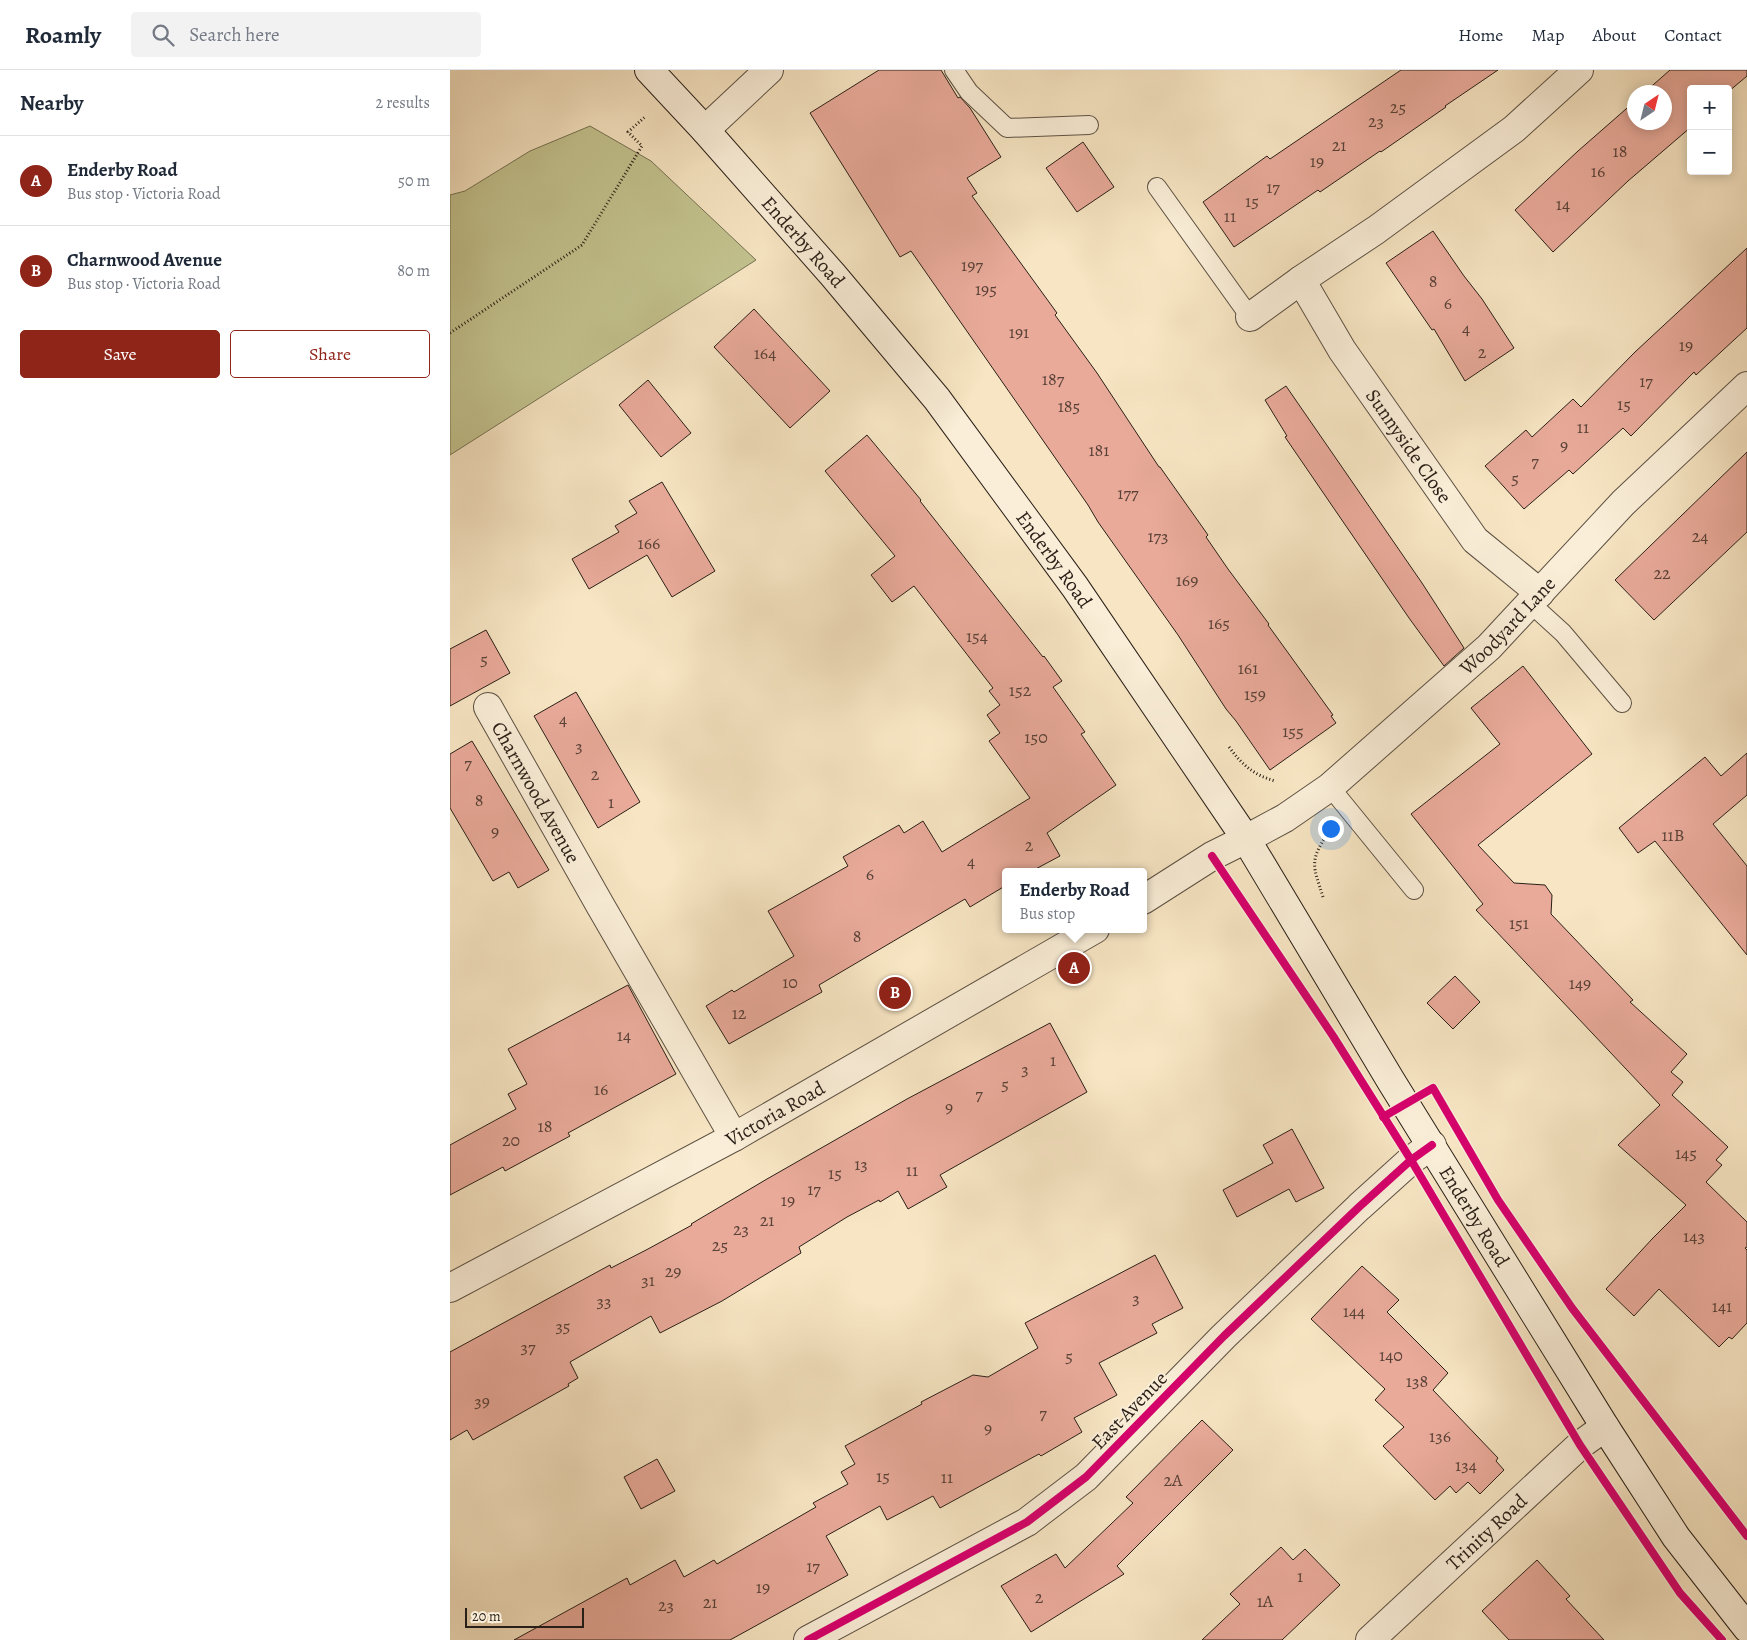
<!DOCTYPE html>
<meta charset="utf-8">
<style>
body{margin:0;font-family:Alegreya,serif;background:#f2f2f3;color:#1f2937}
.controls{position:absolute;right:15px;top:15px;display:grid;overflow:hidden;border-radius:5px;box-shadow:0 2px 12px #0003}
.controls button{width:45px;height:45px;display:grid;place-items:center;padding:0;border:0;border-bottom:1px solid #e0e1e3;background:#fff;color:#1f2937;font:25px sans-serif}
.compass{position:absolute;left:1177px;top:15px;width:45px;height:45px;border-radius:50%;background:#fff;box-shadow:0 2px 12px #0003;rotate:35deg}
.scale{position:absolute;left:15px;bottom:12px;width:119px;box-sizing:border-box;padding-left:5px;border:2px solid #2a2018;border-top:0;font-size:14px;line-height:18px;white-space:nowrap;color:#2a2018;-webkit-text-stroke:4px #faeed8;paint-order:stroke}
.you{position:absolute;left:880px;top:758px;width:18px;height:18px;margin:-12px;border:4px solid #fff;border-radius:50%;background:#1a73e8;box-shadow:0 0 0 8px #1a73e833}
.badge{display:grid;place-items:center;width:32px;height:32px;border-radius:50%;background:#8f2418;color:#fff;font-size:16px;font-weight:700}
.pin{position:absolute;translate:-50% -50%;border:2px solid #fff;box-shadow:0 1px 5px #0006}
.popup{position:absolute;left:552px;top:798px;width:145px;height:65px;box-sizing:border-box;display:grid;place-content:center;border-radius:5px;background:#fff;filter:drop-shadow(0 1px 4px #0005);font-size:16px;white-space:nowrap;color:#747a83}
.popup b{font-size:19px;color:#1f2937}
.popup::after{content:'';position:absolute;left:50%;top:100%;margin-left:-10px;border:10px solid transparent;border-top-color:#fff}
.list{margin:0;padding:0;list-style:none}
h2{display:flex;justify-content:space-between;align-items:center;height:65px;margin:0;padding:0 20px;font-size:21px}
h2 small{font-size:16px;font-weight:400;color:#747a83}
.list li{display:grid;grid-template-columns:32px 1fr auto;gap:15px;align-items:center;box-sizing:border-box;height:90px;padding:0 20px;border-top:1px solid #e0e1e3}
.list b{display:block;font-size:19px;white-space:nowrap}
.list p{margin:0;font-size:16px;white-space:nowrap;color:#747a83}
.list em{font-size:16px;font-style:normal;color:#747a83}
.actions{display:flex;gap:10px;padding:15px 20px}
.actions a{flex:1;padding:11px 0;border:1px solid #8f2418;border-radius:5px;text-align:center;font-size:18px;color:#8f2418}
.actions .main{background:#8f2418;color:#fff}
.icon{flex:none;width:28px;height:28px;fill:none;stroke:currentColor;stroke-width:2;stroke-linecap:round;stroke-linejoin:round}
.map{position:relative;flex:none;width:1297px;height:1570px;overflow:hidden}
header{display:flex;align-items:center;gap:30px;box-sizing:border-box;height:70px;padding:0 25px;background:#fff;border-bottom:1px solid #e0e1e3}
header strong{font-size:24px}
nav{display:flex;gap:28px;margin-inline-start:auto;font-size:18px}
.search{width:350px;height:45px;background:#f2f2f3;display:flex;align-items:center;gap:12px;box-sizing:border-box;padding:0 18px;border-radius:5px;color:#747a83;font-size:19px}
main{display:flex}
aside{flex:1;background:#fff}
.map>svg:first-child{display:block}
</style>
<header>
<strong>Roamly</strong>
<div class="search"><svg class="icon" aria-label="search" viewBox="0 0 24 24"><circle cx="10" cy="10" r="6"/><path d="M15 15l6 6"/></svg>Search here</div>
<nav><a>Home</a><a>Map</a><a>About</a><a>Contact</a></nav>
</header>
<main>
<aside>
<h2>Nearby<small>2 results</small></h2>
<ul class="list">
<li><span class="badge">A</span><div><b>Enderby Road</b><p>Bus stop · Victoria Road</p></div><em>50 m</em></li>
<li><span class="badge">B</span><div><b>Charnwood Avenue</b><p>Bus stop · Victoria Road</p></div><em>80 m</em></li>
</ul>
<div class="actions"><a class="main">Save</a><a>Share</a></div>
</aside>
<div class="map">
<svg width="1297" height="1570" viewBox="0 0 1297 1570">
<rect width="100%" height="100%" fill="#f7e5c3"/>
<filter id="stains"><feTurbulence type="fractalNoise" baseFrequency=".004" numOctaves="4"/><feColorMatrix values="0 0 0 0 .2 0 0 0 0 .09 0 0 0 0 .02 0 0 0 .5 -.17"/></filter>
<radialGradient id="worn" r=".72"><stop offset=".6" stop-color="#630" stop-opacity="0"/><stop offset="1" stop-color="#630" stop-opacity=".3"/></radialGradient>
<path fill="#c3c38f" stroke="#767254" d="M 140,56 L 201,91 L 306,190 L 0,385 L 0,125 L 15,121 L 80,81 Z"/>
<path fill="#e9aa9a" stroke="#2a2018" d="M 429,0 L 491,0 L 508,28 L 510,27 L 520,38 L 551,87 L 517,108 L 527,123 L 522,126 L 607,243 L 605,245 L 647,303 L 709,397 L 710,397 L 758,465 L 756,467 L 778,499 L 810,542 L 819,554 L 818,555 L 883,645 L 881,646 L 886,653 L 820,700 L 786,651 L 776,639 L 728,565 L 648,452 L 638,435 L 461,181 L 450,187 L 360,43 Z
M 951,0 L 1048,0 L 995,36 L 996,37 L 931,82 L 930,81 L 870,122 L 868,120 L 784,177 L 753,132 L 817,86 L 820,89 Z
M 1220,0 L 1297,0 L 1297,6 L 1278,22 L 1278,19 L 1241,19 L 1241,57 L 1178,111 L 1103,182 L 1065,140 L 1128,81 L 1184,32 L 1184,52 L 1214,52 L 1214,22 L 1195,22 Z
M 633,72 L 664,117 L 627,142 L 596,98 Z
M 983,161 L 1014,206 L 1032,229 L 1064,278 L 1015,311 L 984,259 L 982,260 L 936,193 Z
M 1297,178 L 1297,258 L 1246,305 L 1244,302 L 1181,366 L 1173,358 L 1123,404 L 1119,400 L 1074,439 L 1035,396 L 1076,360 L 1082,367 L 1123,329 L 1131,337 L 1185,282 Z
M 304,239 L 380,321 L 340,358 L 264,277 Z
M 198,310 L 241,363 L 211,387 L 169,335 Z
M 836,316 L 972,513 L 1014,578 L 994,596 L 959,548 L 835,367 L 837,366 L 815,330 Z
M 417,365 L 471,430 L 470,431 L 593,587 L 594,586 L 612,611 L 603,617 L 635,662 L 631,664 L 666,715 L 597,763 L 610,786 L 580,802 L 555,802 L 555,816 L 520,837 L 515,829 L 369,915 L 372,922 L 279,974 L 256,936 L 282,920 L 284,922 L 344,886 L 318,841 L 398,796 L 393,787 L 449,755 L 454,763 L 473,751 L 492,782 L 580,728 L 539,671 L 550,663 L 537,645 L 550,635 L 539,621 L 543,618 L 464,516 L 442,532 L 421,505 L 445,486 L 375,401 Z
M 1297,382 L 1297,462 L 1204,550 L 1165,510 Z
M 212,412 L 265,501 L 222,527 L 197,485 L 139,519 L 122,489 L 169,462 L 165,456 L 187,443 L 179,431 Z
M 36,560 L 60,603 L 0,636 L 0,579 Z
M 1073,596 L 1142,684 L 1028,775 L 1064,813 L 1095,815 L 1102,825 L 1101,844 L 1183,930 L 1180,932 L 1237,984 L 1221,1002 L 1233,1012 L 1222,1025 L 1278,1077 L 1266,1090 L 1272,1095 L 1256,1112 L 1297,1152 L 1297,1177 L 1295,1178 L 1297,1180 L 1297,1253 L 1282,1269 L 1279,1267 L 1269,1277 L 1209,1219 L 1184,1246 L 1156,1219 L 1202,1169 L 1236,1135 L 1168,1075 L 1210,1035 L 1026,840 L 1033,834 L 961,744 L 1050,674 L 1021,638 Z
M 126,622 L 190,732 L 148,758 L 84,646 Z
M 22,671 L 99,800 L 68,818 L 59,802 L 43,811 L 0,738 L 0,684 Z
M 1297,683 L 1297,725 L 1263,754 L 1297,796 L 1297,885 L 1205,771 L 1188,783 L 1169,758 L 1255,687 L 1271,706 Z
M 1005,906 L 1030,932 L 1003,959 L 977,933 Z
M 178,915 L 226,1004 L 118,1063 L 120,1066 L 55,1101 L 53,1097 L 0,1125 L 0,1075 L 66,1039 L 58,1024 L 77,1014 L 58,979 Z
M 600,953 L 637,1022 L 490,1105 L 497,1117 L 458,1139 L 448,1121 L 430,1132 L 429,1130 L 397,1147 L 349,1177 L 351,1183 L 272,1231 L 210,1263 L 201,1246 L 120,1292 L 128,1308 L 118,1314 L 119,1316 L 23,1370 L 17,1360 L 0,1370 L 0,1282 L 160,1195 L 161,1198 L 198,1179 L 242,1155 L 241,1154 L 317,1109 L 457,1029 Z
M 842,1059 L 874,1118 L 846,1132 L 839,1119 L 787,1147 L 773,1120 L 823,1093 L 813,1075 Z
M 705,1185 L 733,1238 L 702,1254 L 707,1263 L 649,1293 L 667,1325 L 624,1348 L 632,1362 L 591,1386 L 589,1384 L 490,1438 L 483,1426 L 437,1450 L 430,1436 L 376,1466 L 398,1505 L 280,1570 L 64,1570 L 177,1508 L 180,1515 L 225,1490 L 234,1507 L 264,1490 L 267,1494 L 366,1437 L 363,1433 L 398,1414 L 391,1402 L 405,1394 L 395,1376 L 472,1334 L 471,1332 L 523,1305 L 538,1307 L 588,1278 L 575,1253 Z
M 912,1196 L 949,1230 L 937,1242 L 998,1303 L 983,1320 L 1048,1388 L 1046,1391 L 1054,1400 L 1030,1424 L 1018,1412 L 1006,1423 L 1000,1416 L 985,1430 L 933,1376 L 954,1357 L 925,1330 L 935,1319 L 861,1249 Z
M 752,1350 L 783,1380 L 667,1496 L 674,1504 L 581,1562 L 551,1516 L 606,1484 L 615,1498 L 683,1433 L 676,1427 Z
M 207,1389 L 225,1421 L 191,1439 L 174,1407 Z
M 831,1477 L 843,1490 L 855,1479 L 890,1515 L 832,1570 L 752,1570 L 790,1534 L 780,1524 Z
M 1087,1490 L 1120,1526 L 1116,1529 L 1154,1570 L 1059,1570 L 1032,1541 Z"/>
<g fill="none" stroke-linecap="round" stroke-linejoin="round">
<defs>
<path id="service" d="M 504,0 L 519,22 L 557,58 L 639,55
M 707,117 L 800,247
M 1080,533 L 1113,563 L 1172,633
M 880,717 L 964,820"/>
<g id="minor">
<path d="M 255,60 L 319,0"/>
<path d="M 851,210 L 926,160 L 1064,59 L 1129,0"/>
<path id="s1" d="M 800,247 L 851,210 L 892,280 L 1025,470 L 1090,523"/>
<path id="s2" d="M 38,637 L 150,835 L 284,1067"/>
<path id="s3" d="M 796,769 L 835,748 L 880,717 L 1039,577 L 1173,433 L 1297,316"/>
<path d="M 358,1570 L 577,1452 L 636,1407 L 774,1266 L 909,1137 L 961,1090 L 982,1075"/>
<path id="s4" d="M 920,1570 L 1130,1375 L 1155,1357"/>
</g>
<g id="tertiary">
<path d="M 693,830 L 762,786 L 796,769"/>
<path id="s5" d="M 0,1218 L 284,1067 L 645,859"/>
</g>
<g id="secondary">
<path id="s6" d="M 199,0 L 255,60 L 383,205 L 487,329 L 625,517 L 796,769 L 941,1011 L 1155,1357 L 1226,1467 L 1297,1558"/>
</g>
</defs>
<use href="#service" stroke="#5d5143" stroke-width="20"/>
<use href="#minor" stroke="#5d5143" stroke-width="30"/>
<use href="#tertiary" stroke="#5d5143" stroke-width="30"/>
<use href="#secondary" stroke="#2a2018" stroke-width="30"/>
<path stroke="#2a2018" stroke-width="3" stroke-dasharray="1 2.5" stroke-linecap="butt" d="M 0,263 L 132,175 L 192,76 L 178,62 L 196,46
M 779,677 C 792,695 804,705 825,711
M 873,827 C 863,795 859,792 878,763"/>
<use href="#service" stroke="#faeed8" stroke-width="18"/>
<use href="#minor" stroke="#faeed8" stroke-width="28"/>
<use href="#tertiary" stroke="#faeed8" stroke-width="28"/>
<use href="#secondary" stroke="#faeed8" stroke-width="28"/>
<defs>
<path id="cycleway" d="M 762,786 L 883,966 L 961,1090 L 1130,1375 L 1230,1523 L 1272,1570
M 933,1047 L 983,1018 L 1048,1130 L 1122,1238 L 1297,1466
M 358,1570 L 577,1452 L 636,1407 L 774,1266 L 909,1137 L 961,1090 L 982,1075"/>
</defs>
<use href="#cycleway" stroke="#faeed8" stroke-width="11"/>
<use href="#cycleway" stroke="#d6006c" stroke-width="8"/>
</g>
<g text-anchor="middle" stroke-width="4" stroke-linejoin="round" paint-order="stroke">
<g font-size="18" fill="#5a4238">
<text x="948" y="43">25</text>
<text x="926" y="57">23</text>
<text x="889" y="81">21</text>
<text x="1170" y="87">18</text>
<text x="867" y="97">19</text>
<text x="1148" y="107">16</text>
<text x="823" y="123">17</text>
<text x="802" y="137">15</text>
<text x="1113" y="140">14</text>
<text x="780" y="152">11</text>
<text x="522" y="201">197</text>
<text x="983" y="217">8</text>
<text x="536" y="225">195</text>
<text x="998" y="239">6</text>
<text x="1016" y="264">4</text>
<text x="569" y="268">191</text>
<text x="1236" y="281">19</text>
<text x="1032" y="288">2</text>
<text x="315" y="289">164</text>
<text x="603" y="315">187</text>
<text x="1196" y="317">17</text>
<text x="1174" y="340">15</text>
<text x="619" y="342">185</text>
<text x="1133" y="363">11</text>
<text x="1114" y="381">9</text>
<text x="649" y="386">181</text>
<text x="1085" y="397">7</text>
<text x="1065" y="414">5</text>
<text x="678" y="429">177</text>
<text x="708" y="472">173</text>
<text x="1250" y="472">24</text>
<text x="199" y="479">166</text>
<text x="1212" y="509">22</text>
<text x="737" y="516">169</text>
<text x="769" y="559">165</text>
<text x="527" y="572">154</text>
<text x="34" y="595">5</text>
<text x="798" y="604">161</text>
<text x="570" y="626">152</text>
<text x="805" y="630">159</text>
<text x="113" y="655">4</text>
<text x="843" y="667">155</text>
<text x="586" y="673">150</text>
<text x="129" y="682">3</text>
<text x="18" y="699">7</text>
<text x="145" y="710">2</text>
<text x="29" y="736">8</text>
<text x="161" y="738">1</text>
<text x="45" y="767">9</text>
<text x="1223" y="771">11B</text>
<text x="579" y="781">2</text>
<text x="521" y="797">4</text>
<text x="420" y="810">6</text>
<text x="1069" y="859">151</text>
<text x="407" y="872">8</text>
<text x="340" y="918">10</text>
<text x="1130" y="919">149</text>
<text x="289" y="949">12</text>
<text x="174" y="971">14</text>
<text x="603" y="996">1</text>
<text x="575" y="1005">3</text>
<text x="555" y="1020">5</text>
<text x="151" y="1025">16</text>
<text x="529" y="1030">7</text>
<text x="499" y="1043">9</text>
<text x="95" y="1062">18</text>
<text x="61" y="1076">20</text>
<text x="1236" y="1089">145</text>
<text x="411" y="1100">13</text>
<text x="462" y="1106">11</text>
<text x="385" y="1109">15</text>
<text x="364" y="1125">17</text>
<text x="338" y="1136">19</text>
<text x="317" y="1156">21</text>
<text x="291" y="1165">23</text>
<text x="1244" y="1172">143</text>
<text x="270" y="1181">25</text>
<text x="223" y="1207">29</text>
<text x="198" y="1216">31</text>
<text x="686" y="1234">3</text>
<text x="154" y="1237">33</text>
<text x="1272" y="1242">141</text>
<text x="904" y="1247">144</text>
<text x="113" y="1262">35</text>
<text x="78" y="1283">37</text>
<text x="941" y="1291">140</text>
<text x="619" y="1292">5</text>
<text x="967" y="1317">138</text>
<text x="32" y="1337">39</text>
<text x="593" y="1349">7</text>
<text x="538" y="1364">9</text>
<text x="990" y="1372">136</text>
<text x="1016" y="1401">134</text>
<text x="433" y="1412">15</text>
<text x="497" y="1413">11</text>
<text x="723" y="1416">2A</text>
<text x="363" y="1502">17</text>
<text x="850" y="1512">1</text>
<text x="313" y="1523">19</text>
<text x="589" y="1533">2</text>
<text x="815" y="1537">1A</text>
<text x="260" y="1538">21</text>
<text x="216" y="1541">23</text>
</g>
<g font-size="20" fill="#2a2018" stroke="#faeed8">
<text dy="7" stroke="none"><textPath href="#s6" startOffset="231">Enderby Road</textPath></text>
<text dy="7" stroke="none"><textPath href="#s1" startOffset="261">Sunnyside Close</textPath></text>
<text dy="7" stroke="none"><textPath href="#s6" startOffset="636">Enderby Road</textPath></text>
<text dy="7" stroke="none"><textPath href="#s3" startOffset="339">Woodyard Lane</textPath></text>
<text dy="7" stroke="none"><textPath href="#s2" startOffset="98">Charnwood Avenue</textPath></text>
<text dy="7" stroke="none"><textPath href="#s5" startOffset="369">Victoria Road</textPath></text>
<text dy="7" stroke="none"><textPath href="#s6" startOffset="1416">Enderby Road</textPath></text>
<text transform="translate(679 1340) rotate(-46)" y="7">East Avenue</text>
<text dy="7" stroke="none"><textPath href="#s4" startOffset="159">Trinity Road</textPath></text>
</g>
</g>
<rect width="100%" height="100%" filter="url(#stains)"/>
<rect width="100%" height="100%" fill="url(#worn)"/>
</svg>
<div class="controls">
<button>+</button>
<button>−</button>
</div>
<svg class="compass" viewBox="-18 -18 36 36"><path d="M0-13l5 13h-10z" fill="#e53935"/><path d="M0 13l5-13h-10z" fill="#747a83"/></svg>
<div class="scale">20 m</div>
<div class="you"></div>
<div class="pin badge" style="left:624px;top:898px">A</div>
<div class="popup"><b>Enderby Road</b>Bus stop</div>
<div class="pin badge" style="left:445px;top:923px">B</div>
</div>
</main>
